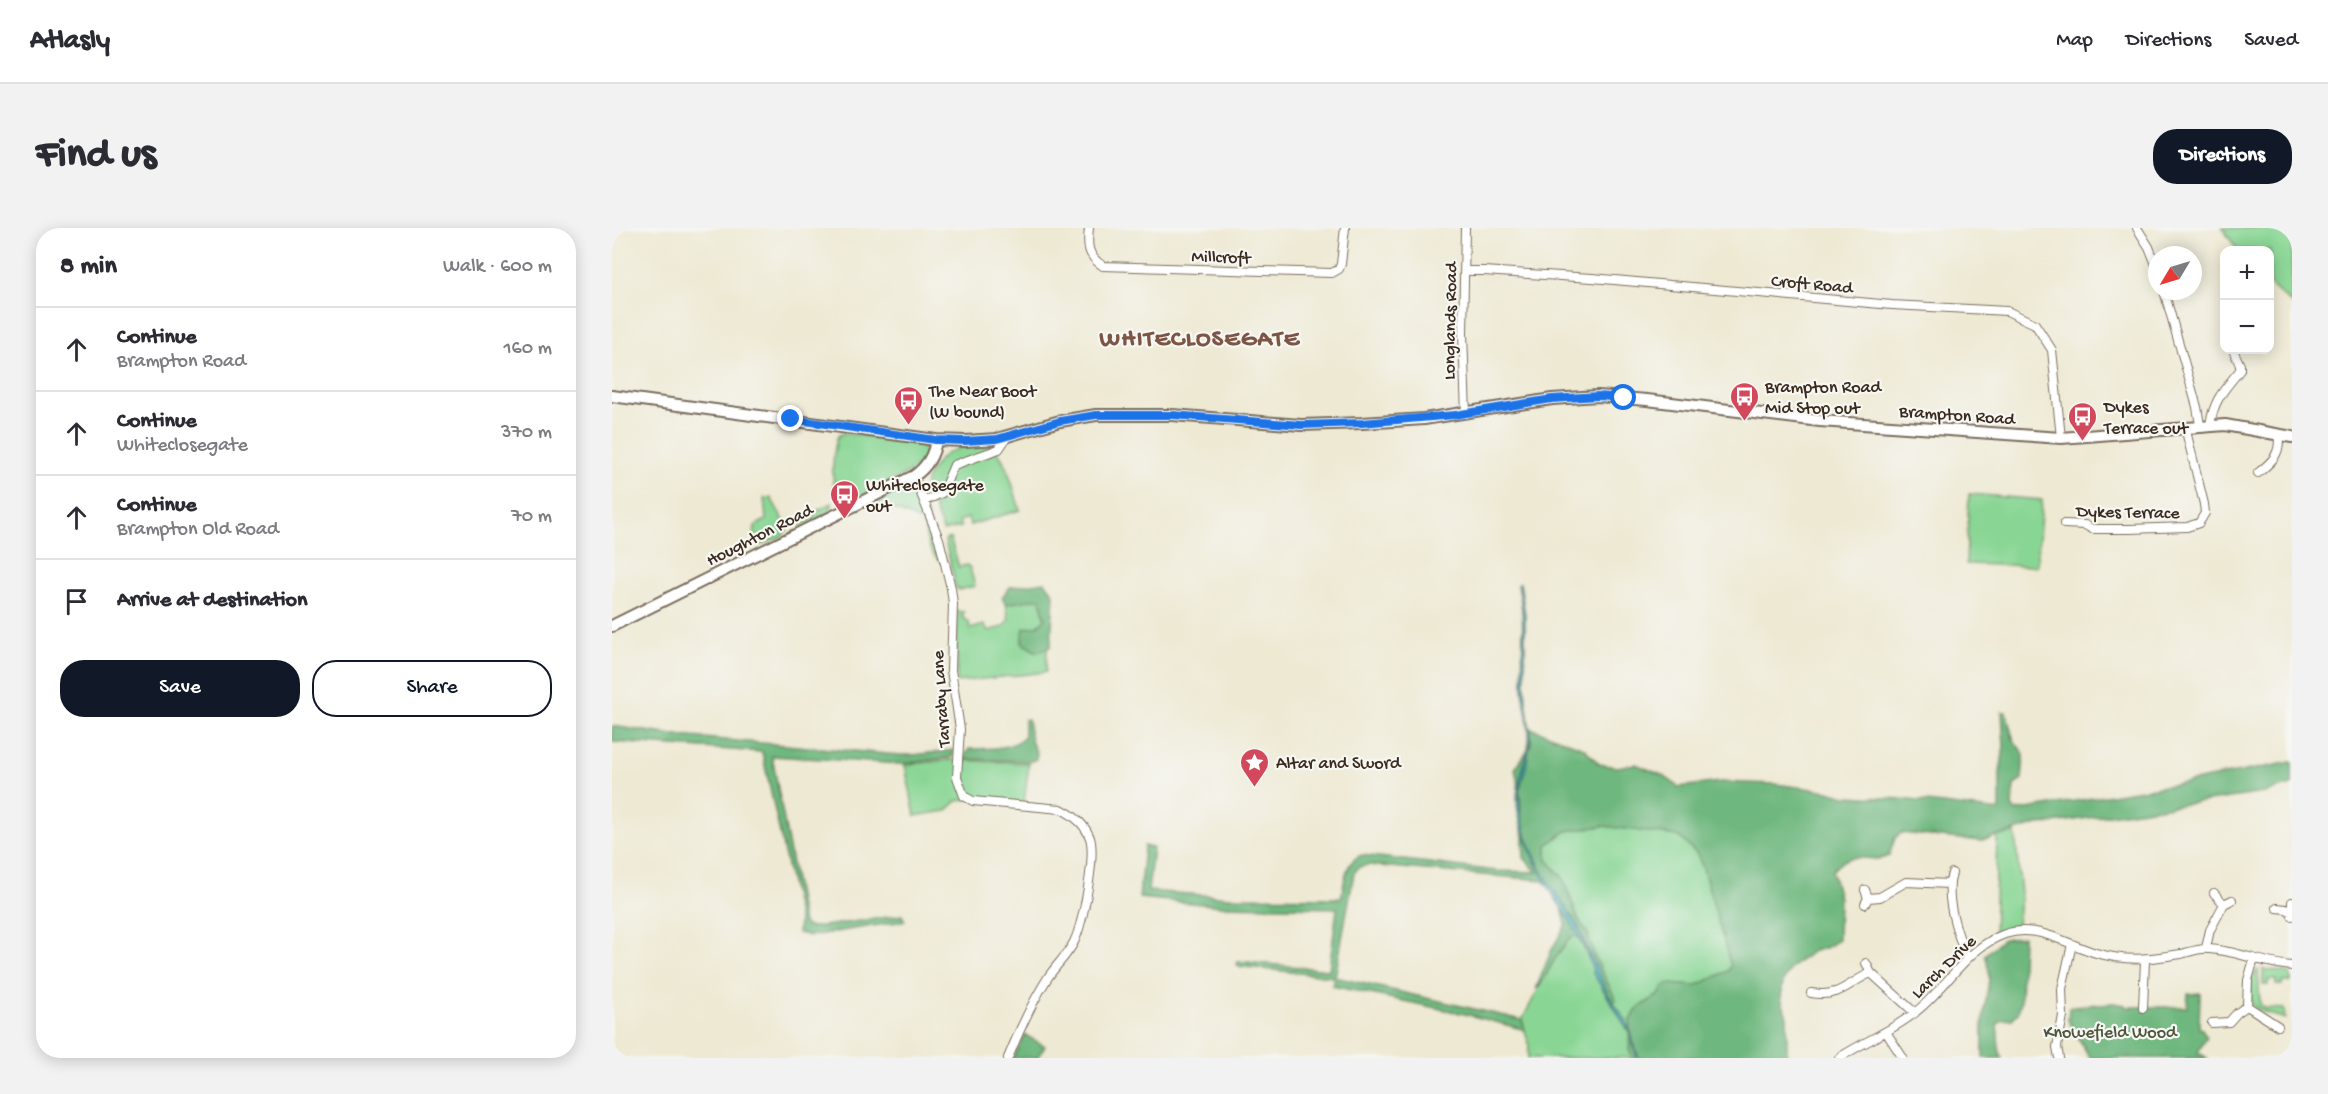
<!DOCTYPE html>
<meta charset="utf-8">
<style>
body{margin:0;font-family:"Gochi Hand",sans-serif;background:#f2f2f3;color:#2b2b33}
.controls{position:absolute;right:18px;top:18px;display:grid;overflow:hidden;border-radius:12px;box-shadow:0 3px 15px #0003}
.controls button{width:54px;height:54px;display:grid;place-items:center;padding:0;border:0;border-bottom:2px solid #e1e1e2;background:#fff;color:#2b2b33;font:30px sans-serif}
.compass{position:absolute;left:1536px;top:18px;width:54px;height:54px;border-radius:50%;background:#fff;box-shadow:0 3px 15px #0003;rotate:232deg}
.stop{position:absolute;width:18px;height:18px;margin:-14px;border:4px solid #1a73e8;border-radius:50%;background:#fff}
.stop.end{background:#1a73e8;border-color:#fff;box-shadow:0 2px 6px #0008}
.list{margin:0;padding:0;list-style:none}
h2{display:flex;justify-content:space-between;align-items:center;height:78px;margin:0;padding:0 24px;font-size:26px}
h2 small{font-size:20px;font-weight:400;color:#7c7c81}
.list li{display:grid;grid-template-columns:39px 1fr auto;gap:18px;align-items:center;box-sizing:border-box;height:84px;padding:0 24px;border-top:2px solid #e1e1e2}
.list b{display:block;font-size:22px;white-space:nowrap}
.list p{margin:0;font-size:20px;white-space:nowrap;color:#7c7c81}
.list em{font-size:20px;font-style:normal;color:#7c7c81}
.actions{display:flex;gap:12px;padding:18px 24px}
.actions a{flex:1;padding:14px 0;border:2px solid #111827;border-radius:24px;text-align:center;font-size:21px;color:#111827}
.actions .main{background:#111827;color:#fff}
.icon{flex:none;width:33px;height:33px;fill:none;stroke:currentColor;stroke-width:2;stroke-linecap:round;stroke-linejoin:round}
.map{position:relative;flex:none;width:1680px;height:830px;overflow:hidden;border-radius:24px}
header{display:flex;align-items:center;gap:36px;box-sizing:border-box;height:84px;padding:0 30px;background:#fff;border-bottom:2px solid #e1e1e2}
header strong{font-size:28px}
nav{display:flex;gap:33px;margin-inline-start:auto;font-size:21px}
.intro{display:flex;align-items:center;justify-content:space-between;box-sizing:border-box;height:144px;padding:0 36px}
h1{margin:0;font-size:42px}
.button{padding:15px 27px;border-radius:24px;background:#111827;color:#fff;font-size:21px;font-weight:700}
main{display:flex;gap:36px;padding:0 36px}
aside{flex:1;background:#fff;border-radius:24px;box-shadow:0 3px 15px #0003}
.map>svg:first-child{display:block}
</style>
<header>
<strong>Atlasly</strong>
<nav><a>Map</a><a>Directions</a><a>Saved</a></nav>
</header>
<div class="intro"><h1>Find us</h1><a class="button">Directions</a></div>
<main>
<aside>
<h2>8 min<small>Walk · 600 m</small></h2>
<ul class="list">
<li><svg class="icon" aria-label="ahead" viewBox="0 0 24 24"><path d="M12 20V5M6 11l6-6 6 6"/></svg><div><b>Continue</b><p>Brampton Road</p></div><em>160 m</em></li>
<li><svg class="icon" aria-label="ahead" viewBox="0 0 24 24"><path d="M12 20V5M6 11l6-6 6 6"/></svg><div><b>Continue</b><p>Whiteclosegate</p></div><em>370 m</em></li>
<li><svg class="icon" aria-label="ahead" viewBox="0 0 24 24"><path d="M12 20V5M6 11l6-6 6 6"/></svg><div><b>Continue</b><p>Brampton Old Road</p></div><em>70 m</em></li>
<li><svg class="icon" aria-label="arrive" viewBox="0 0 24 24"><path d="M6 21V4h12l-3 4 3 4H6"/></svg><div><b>Arrive at destination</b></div></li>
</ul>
<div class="actions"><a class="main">Save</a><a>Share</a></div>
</aside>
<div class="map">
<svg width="1680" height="830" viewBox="0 0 1680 830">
<rect width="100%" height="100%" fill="#f6f6f2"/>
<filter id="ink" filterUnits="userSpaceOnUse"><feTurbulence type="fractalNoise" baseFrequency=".0167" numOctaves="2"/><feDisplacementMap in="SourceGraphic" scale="12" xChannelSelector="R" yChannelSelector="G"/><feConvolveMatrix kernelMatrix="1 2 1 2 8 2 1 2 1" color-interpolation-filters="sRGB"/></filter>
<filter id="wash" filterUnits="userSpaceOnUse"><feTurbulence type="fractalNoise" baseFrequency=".008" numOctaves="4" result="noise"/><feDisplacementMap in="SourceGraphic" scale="24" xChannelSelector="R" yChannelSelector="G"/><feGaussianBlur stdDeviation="1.35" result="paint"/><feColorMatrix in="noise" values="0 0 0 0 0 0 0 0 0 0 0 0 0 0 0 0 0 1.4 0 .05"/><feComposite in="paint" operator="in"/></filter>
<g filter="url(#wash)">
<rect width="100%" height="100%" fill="#eee9d3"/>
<path fill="#89d694" stroke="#628059" stroke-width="1.5" d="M 1610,0 L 1680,0 L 1680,76 L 1658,57 L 1658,22 L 1626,22 Z
M 233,205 L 310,215 L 313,228 L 300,243 L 238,274 C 214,272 221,227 225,210 L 227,207 Z
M 379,218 C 395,228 402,264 408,282 L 358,297 L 356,290 L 347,293 L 349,299 L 331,303 L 313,257 C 314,250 317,246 321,240 C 335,218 354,217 379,218 Z
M 299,257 L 303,260 L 315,290 L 329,334 C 316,325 314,308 311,294 L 265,274 Z
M 1357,266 L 1430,272 L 1425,338 L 1354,336 Z
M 152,270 L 159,270 L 176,300 L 170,309 L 149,317 C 141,313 142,306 143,298 L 154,292 Z
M 220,275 L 219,283 L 190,298 L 183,294 Z
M 338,310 L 347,339 L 355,337 L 358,340 L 363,358 L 348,362 L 344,360 L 333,312 Z
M 428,370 L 433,391 L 410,410 L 410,415 L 425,424 L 435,420 L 434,444 L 345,454 L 345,383 L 352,384 L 350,389 L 357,394 L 358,401 L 372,397 L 376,403 L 391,399 L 397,392 L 394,376 Z
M 336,532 L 417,535 L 412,575 L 358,571 L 345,573 L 334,583 L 303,588 L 293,537 Z
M 992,598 L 1067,608 L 1085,626 L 1091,640 L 1119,738 L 1116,743 L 1084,758 L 1057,756 L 1051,759 L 1048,766 L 1025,781 L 1017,821 L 1021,830 L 916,830 L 917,817 L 910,792 L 944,728 L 960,708 L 966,709 L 1003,772 L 982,727 L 976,706 L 966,691 L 951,650 L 935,632 L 935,617 L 954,603 Z
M 1403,604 L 1409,666 L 1405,697 L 1395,700 L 1382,708 L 1385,609 Z
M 1651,741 L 1678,745 L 1679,754 L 1670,754 L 1670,757 L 1664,757 L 1664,752 L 1656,752 L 1656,757 L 1651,757 Z
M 1646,742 L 1648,776 L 1652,780 L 1672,781 L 1673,791 L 1649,783 L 1639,776 L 1639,751 Z"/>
<path fill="#6eb77e" stroke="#54704e" stroke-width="1.5" d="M 433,354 L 442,366 L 439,416 L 438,419 L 425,424 L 410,415 L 412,400 L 426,398 L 433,391 L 428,370 L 394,376 L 390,369 L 398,359 Z
M 1390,484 L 1394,484 L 1402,513 L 1412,526 L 1410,552 L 1402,557 L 1400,578 L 1403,583 L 1571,555 L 1680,534 L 1680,557 L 1652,565 L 1420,598 L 1369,613 L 1289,605 L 1283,610 L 1277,628 C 1254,638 1242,617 1220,643 L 1227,670 L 1226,711 L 1215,719 L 1199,724 L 1178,741 L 1171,754 L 1169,770 L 1175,789 L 1175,830 L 1021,830 L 1017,821 L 1018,794 L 1025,781 L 1048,766 L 1051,759 L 1057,756 L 1084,758 L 1116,743 L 1119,738 L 1091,640 L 1085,626 L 1066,608 L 992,598 L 954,603 L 935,617 L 935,632 L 951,650 L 966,691 L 976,706 L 982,727 L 1004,772 L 1001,776 L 987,752 L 966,709 L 960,708 C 955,714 949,721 945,728 C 937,739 934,752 924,761 L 940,721 L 954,697 C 949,676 948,665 929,652 L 756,637 L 747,639 L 742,645 L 723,749 L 910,792 L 913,802 L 853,786 L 720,758 L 722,749 L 625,738 L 626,733 L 717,742 L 725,680 L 610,678 L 527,670 L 532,618 L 541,620 L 536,663 L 619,669 L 729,670 C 733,654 732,633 750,627 L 885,643 L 925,644 L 912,630 L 908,565 L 903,541 L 919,517 L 919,500 L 972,520 L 987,536 L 1005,539 L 1024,536 L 1052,548 L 1067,559 L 1109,554 L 1163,556 L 1216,563 L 1234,568 L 1290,571 L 1388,583 L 1388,545 L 1392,518 Z
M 416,491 L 419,513 L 425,525 L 424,531 L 420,533 L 351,531 L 357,521 C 376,520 396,522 412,510 L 412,492 Z
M 0,498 L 68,508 L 288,527 L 301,527 L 342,522 L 341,529 L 289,536 L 160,528 L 191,695 L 195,699 L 204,699 L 290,687 L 293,693 L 198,708 L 186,705 L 187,692 L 150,524 L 0,514 Z
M 1411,708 L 1409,773 L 1406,785 L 1400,791 L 1390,792 L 1385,797 C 1387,809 1385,819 1390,830 L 1371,830 C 1371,814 1370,798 1372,783 C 1375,762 1381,747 1373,727 L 1391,711 Z
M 1588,765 L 1587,800 L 1590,801 L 1595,809 L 1586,824 L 1595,830 L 1478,830 L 1456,792 L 1457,780 L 1461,778 L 1502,775 L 1513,777 L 1513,779 L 1575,779 L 1576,766 Z
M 413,807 L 433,818 L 425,830 L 401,830 Z"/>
<path fill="#39abb3" stroke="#3a6a68" stroke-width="1.5" d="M 908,355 L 913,387 L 913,461 L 919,510 L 914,539 L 907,563 L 908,582 L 915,610 L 928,640 L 966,698 L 996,766 L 1014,792 L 1027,830 L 1025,830 L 1017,804 L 981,745 C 977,720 960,696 946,675 C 928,646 913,618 906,584 C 901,558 915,536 917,512 C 918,494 911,475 911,457 C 909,423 914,390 906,357 Z"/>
</g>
<g filter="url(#ink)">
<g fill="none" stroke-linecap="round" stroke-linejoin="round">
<defs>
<path id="street" d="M 477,0 C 475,17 475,28 491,38 L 720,45 L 727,41 L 729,36 L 733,0
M 853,0 L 851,106 L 854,186
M 1525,0 L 1537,19 L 1545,39
M 853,43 L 872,43 L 980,50 L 1280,77 L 1395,83 L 1423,96 L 1440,122 L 1449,210
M 1552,63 L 1585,179 L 1588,197
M 1598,197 C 1602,171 1612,162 1628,142 L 1628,137 L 1621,122
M 1646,245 C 1660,234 1670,225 1666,206
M 302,248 L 327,311 L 339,360 L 341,376 L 339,442 L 348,501 L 345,549 L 352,568 L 361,573 L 449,581 C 461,587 473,596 478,610 C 484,629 471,695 462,714 C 455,728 443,738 435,751 C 419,776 407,803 396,830
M 313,273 L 330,265 L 342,237 L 387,221 L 395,209
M 1452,296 L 1473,297 L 1480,301 L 1517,301 L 1575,299 L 1587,295 L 1593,285 L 1592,276 L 1573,199
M 1340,645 C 1332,670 1345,706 1355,730
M 1253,662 L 1256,670 L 1253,676
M 1602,665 L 1612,676
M 1256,670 L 1268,669 L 1294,654 L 1337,656
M 1665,680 L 1674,681 L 1680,684 L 1680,688
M 1680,684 L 1680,674
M 1594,720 L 1598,702 L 1612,676 L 1620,672
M 1254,735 L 1259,745 L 1303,785
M 1199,765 C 1229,770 1235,755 1259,745
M 1635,778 L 1666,798
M 1531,780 L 1533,732
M 1600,795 L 1617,794 L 1625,785 L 1635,778 L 1636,752 L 1642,731
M 1274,804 L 1291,830
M 1227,830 C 1251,814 1278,804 1301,786 C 1334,762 1353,720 1393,706 C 1425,695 1454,716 1484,725 C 1516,734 1537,731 1569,726 C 1577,724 1588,720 1596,721 C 1624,722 1651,736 1680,738
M 1447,830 L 1445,819 L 1451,788 L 1450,761 L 1460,716"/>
<path id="secondary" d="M 0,168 L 324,212 L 353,213 L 385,211 L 448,193 L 484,187 L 560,187 L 689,197 L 750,195 L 812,191 L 940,171 L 986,168 L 1035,172 L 1208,193 L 1449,210 L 1613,197 L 1680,209
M 0,398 L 302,248 C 315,239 322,227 324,212"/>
</defs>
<use href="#street" stroke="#7a6d5d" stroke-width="10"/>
<use href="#secondary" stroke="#7a6d5d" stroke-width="14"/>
<use href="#street" stroke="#fff" stroke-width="8"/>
<use href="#secondary" stroke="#fff" stroke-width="10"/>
</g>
</g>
<g fill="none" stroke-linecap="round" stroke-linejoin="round" filter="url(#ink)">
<path stroke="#1a73e8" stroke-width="8" d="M 179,191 L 324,212 L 353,213 L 385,211 L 448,193 L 484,187 L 560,187 L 689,197 L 750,195 L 843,187 L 940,171 L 986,168 L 1012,170"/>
</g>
<defs>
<symbol id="bus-pin" viewBox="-11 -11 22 30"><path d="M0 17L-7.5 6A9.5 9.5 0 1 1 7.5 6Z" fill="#d1495b" stroke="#f6f6f2"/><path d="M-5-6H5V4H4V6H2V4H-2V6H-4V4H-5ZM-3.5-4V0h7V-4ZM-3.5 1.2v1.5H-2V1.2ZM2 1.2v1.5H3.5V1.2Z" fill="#fff"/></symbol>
<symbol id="sight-pin" viewBox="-11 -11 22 30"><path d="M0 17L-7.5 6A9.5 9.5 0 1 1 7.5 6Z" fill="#d1495b" stroke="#f6f6f2"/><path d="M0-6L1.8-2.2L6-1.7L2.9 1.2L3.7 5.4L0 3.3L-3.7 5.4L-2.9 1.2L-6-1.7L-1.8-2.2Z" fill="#fff"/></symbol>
</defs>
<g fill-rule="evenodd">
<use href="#bus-pin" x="1116" y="152" width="33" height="45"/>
<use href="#bus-pin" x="280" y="156" width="33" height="45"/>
<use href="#bus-pin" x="1454" y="172" width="33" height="45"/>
<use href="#bus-pin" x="216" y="250" width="33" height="45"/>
<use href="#sight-pin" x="626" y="518" width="33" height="45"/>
</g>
<g text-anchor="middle" stroke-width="4.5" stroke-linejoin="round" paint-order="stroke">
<g font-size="18" fill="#3b2a1e" stroke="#f6f6f2">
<text transform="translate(609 28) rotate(2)" y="6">Millcroft</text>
<text transform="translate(1200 55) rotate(5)" y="6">Croft Road</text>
<text transform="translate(837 93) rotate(-89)" y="6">Longlands Road</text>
<text transform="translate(1345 186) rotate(4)" y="6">Brampton Road</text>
<text transform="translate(1516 283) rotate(1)" y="6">Dykes Terrace</text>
<text transform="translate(147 306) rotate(-27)" y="6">Houghton Road</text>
<text transform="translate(328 471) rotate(-94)" y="6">Tarraby Lane</text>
<text transform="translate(1331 738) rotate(-44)" y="6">Larch Drive</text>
</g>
<g font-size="18" fill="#3b2a1e" stroke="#f6f6f2" text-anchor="start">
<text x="1153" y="164">Brampton Road<tspan x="1153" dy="21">Mid Stop out</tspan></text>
<text x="317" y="168">The Near Boot<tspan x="317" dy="21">(W bound)</tspan></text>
<text x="1492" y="184">Dykes<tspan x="1492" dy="21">Terrace out</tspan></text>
<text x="254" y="262">Whiteclosegate<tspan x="254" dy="21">out</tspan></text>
<text x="664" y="540">Altar and Sword</text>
</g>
<g font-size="18" fill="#4e553c" stroke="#f6f6f2">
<text x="1498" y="809">Knowefield Wood</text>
</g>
<g font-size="24" font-weight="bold" letter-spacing="1.5" fill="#7d5544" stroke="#f6f6f2">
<text x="588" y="117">WHITECLOSEGATE</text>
</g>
</g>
</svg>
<div class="controls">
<button>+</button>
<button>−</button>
</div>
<svg class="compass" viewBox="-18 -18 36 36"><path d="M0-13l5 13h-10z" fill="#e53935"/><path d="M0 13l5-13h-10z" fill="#7c7c81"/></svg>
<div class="stop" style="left:1012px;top:170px"></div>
<div class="stop end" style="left:179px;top:191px"></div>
</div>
</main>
